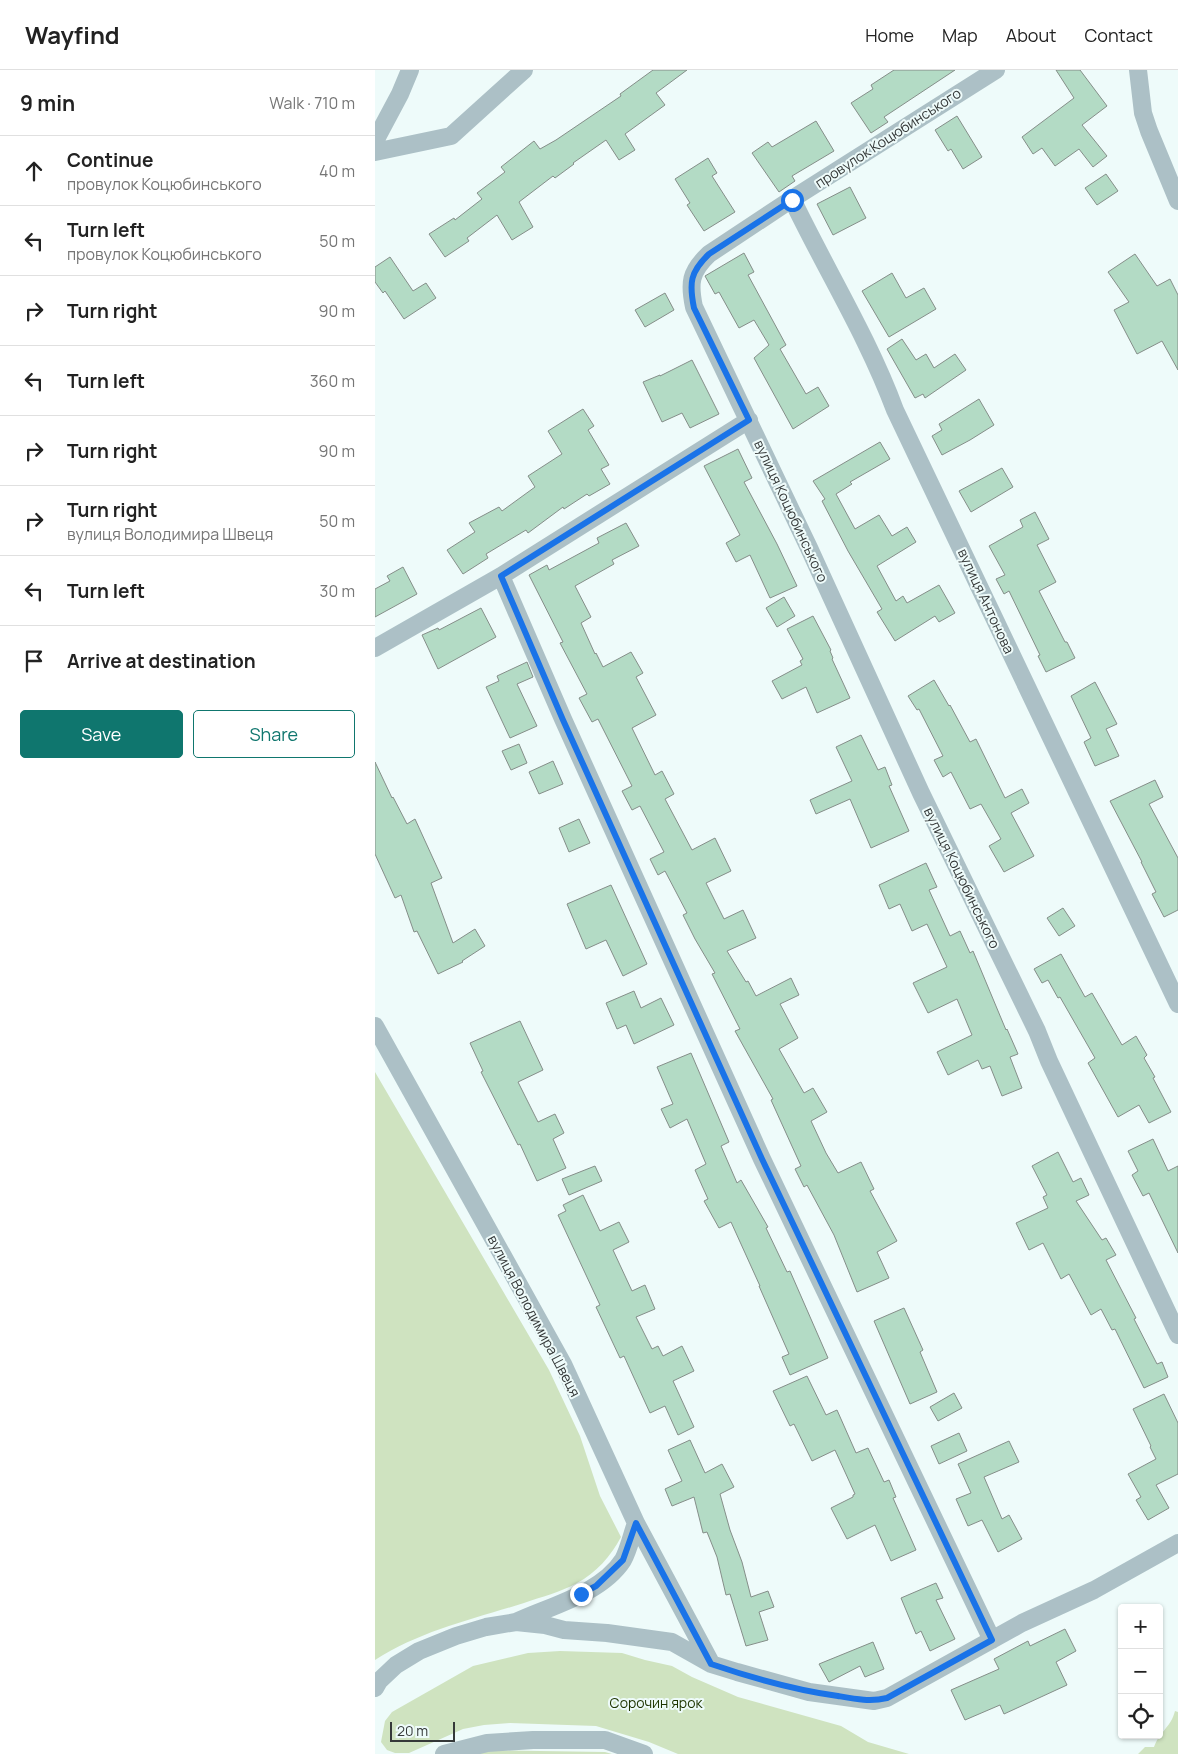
<!DOCTYPE html>
<meta charset="utf-8">
<style>
body{margin:0;font-family:Manrope,sans-serif;background:#f2f2f2;color:#222}
.controls{position:absolute;right:15px;bottom:15px;display:grid;overflow:hidden;border-radius:5px;box-shadow:0 1px 4px #0004}
.controls button{width:45px;height:45px;display:grid;place-items:center;padding:0;border:0;border-bottom:1px solid #e0e0e0;background:#fff;color:#222;font:25px sans-serif}
.scale{position:absolute;left:15px;bottom:12px;width:65px;box-sizing:border-box;padding-left:5px;border:2px solid #353939;border-top:0;font-size:14px;line-height:18px;white-space:nowrap;color:#353939;-webkit-text-stroke:4px #eefbfa;paint-order:stroke}
.stop{position:absolute;width:15px;height:15px;margin:-11px;border:4px solid #1a73e8;border-radius:50%;background:#fff}
.stop.end{background:#1a73e8;border-color:#fff;box-shadow:0 1px 5px #0008}
.list{margin:0;padding:0;list-style:none}
h2{display:flex;justify-content:space-between;align-items:center;height:65px;margin:0;padding:0 20px;font-size:21px}
h2 small{font-size:16px;font-weight:400;color:#767676}
.list li{display:grid;grid-template-columns:32px 1fr auto;gap:15px;align-items:center;box-sizing:border-box;height:70px;padding:0 20px;border-top:1px solid #e0e0e0}
.list b{display:block;font-size:19px;white-space:nowrap}
.list p{margin:0;font-size:16px;white-space:nowrap;color:#767676}
.list em{font-size:16px;font-style:normal;color:#767676}
.actions{display:flex;gap:10px;padding:15px 20px}
.actions a{flex:1;padding:11px 0;border:1px solid #0f766e;border-radius:5px;text-align:center;font-size:18px;color:#0f766e}
.actions .main{background:#0f766e;color:#fff}
.icon{flex:none;width:28px;height:28px;fill:none;stroke:currentColor;stroke-width:2;stroke-linecap:round;stroke-linejoin:round}
.map{position:relative;flex:none;width:803px;height:1684px;overflow:hidden}
header{display:flex;align-items:center;gap:30px;box-sizing:border-box;height:70px;padding:0 25px;background:#fff;border-bottom:1px solid #e0e0e0}
header strong{font-size:24px}
nav{display:flex;gap:28px;margin-inline-start:auto;font-size:18px}
main{display:flex}
aside{flex:1;background:#fff}
.map>svg:first-child{display:block}
</style>
<header>
<strong>Wayfind</strong>
<nav><a>Home</a><a>Map</a><a>About</a><a>Contact</a></nav>
</header>
<main>
<aside>
<h2>9 min<small>Walk · 710 m</small></h2>
<ul class="list">
<li><svg class="icon" aria-label="ahead" viewBox="0 0 24 24"><path d="M12 20V5M6 11l6-6 6 6"/></svg><div><b>Continue</b><p>провулок Коцюбинського</p></div><em>40 m</em></li>
<li><svg class="icon" aria-label="left" viewBox="0 0 24 24"><path d="M17 20v-9H6M10 6l-5 5 5 5"/></svg><div><b>Turn left</b><p>провулок Коцюбинського</p></div><em>50 m</em></li>
<li><svg class="icon" aria-label="right" viewBox="0 0 24 24"><path d="M7 20v-9h11M14 6l5 5-5 5"/></svg><div><b>Turn right</b></div><em>90 m</em></li>
<li><svg class="icon" aria-label="left" viewBox="0 0 24 24"><path d="M17 20v-9H6M10 6l-5 5 5 5"/></svg><div><b>Turn left</b></div><em>360 m</em></li>
<li><svg class="icon" aria-label="right" viewBox="0 0 24 24"><path d="M7 20v-9h11M14 6l5 5-5 5"/></svg><div><b>Turn right</b></div><em>90 m</em></li>
<li><svg class="icon" aria-label="right" viewBox="0 0 24 24"><path d="M7 20v-9h11M14 6l5 5-5 5"/></svg><div><b>Turn right</b><p>вулиця Володимира Швеця</p></div><em>50 m</em></li>
<li><svg class="icon" aria-label="left" viewBox="0 0 24 24"><path d="M17 20v-9H6M10 6l-5 5 5 5"/></svg><div><b>Turn left</b></div><em>30 m</em></li>
<li><svg class="icon" aria-label="arrive" viewBox="0 0 24 24"><path d="M6 21V4h12l-3 4 3 4H6"/></svg><div><b>Arrive at destination</b></div></li>
</ul>
<div class="actions"><a class="main">Save</a><a>Share</a></div>
</aside>
<div class="map">
<svg width="803" height="1684" viewBox="0 0 803 1684">
<rect width="100%" height="100%" fill="#eefbfa"/>
<path fill="#cfe3c0" d="M 0,1002 L 174,1300 L 205,1366 L 225,1426 L 246,1467 C 236,1486 221,1503 202,1513 C 186,1522 166,1527 149,1533 C 98,1549 45,1561 0,1590 Z
M 185,1581 L 247,1583 L 270,1590 L 297,1596 L 317,1607 L 363,1627 L 466,1656 L 493,1672 L 534,1684 L 303,1684 L 274,1672 L 221,1656 L 135,1653 L 109,1655 L 88,1659 L 34,1683 L 20,1683 L 12,1680 L 6,1672 L 10,1651 L 17,1642 L 98,1596 L 153,1583 Z
M 800,1641 L 803,1642 L 803,1684 L 763,1684 L 770,1677 L 779,1677 C 785,1661 796,1657 800,1641 Z
M 109,1680 L 230,1682 L 237,1684 L 97,1684 Z"/>
<path fill="#b3dbc5" stroke="#858e89" d="M 278,0 L 312,0 L 281,23 L 290,35 L 250,64 L 260,80 L 244,90 L 231,70 L 198,93 L 199,94 L 180,108 L 178,106 L 144,132 L 158,157 L 137,170 L 122,145 L 92,168 L 94,171 L 70,187 L 54,164 L 79,148 L 80,150 L 107,129 L 102,123 L 130,102 L 126,97 L 159,71 L 165,79 L 181,70 L 246,26 L 245,24 Z
M 519,0 L 580,0 L 509,47 L 513,52 L 496,63 L 476,33 L 498,19 L 496,15 Z
M 681,0 L 705,0 L 732,36 L 707,55 L 732,86 L 718,97 L 704,79 L 680,96 L 667,78 L 658,84 L 647,67 L 699,28 Z
M 582,46 L 607,87 L 588,99 L 576,79 L 573,81 L 560,60 Z
M 441,51 L 459,81 L 417,106 L 420,111 L 404,122 L 377,83 L 393,72 L 397,77 Z
M 333,88 L 342,103 L 337,106 L 360,142 L 329,161 L 312,135 L 315,133 L 300,109 Z
M 731,104 L 743,121 L 722,135 L 710,118 Z
M 475,117 L 491,148 L 458,165 L 442,134 Z
M 369,183 L 379,202 L 373,205 L 411,275 L 405,279 L 431,324 L 443,317 L 454,336 L 418,359 L 379,288 L 394,275 L 379,250 L 364,258 L 344,222 L 340,224 L 330,206 Z
M 760,184 L 782,216 L 795,209 L 803,225 L 803,300 L 787,271 L 762,284 L 739,240 L 754,232 L 733,202 Z
M 15,187 L 38,221 L 51,213 L 61,228 L 29,249 L 10,221 L 8,223 L 0,212 L 0,197 Z
M 517,203 L 531,228 L 549,218 L 561,239 L 514,267 L 487,221 Z
M 290,223 L 299,240 L 270,257 L 260,240 Z
M 527,269 L 541,290 L 551,284 L 559,298 L 580,284 L 591,300 L 550,328 L 548,324 L 540,328 L 512,279 Z
M 317,290 L 344,344 L 315,358 L 307,343 L 287,352 L 268,312 L 285,305 L 285,306 Z
M 604,329 L 619,355 L 595,370 L 567,385 L 557,366 L 567,360 L 564,354 Z
M 208,339 L 219,356 L 213,360 L 234,395 L 226,399 L 235,414 L 214,426 L 212,424 L 189,439 L 188,437 L 153,463 L 151,460 L 111,484 L 113,488 L 88,504 L 72,480 L 100,462 L 94,453 L 124,437 L 127,441 L 160,417 L 153,406 L 187,384 L 173,361 Z
M 505,372 L 515,389 L 475,412 L 477,414 L 461,424 L 480,459 L 504,445 L 517,466 L 532,457 L 541,472 L 502,496 L 521,531 L 528,526 L 532,533 L 564,515 L 580,543 L 564,552 L 560,546 L 520,571 L 502,542 L 507,539 L 473,481 L 447,431 L 450,429 L 438,411 Z
M 363,379 L 377,408 L 369,412 L 402,474 L 422,516 L 395,528 L 375,485 L 361,492 L 351,473 L 365,465 L 329,396 Z
M 627,398 L 638,417 L 596,442 L 584,421 Z
M 660,442 L 674,469 L 662,475 L 681,512 L 664,521 L 690,572 L 692,572 L 700,588 L 671,602 L 663,586 L 665,585 L 634,521 L 629,524 L 621,509 L 630,505 L 614,476 L 648,457 L 645,450 Z
M 251,453 L 264,476 L 237,490 L 239,494 L 200,516 L 216,547 L 206,553 L 220,584 L 221,583 L 228,597 L 256,582 L 268,603 L 261,607 L 281,645 L 257,658 L 280,705 L 287,701 L 299,724 L 290,729 L 317,780 L 340,768 L 356,801 L 331,813 L 349,849 L 368,840 L 381,868 L 352,881 L 371,912 L 373,911 L 381,926 L 416,908 L 424,925 L 405,934 L 423,968 L 404,979 L 429,1023 L 438,1018 L 452,1042 L 436,1051 L 451,1083 L 463,1103 L 486,1092 L 499,1119 L 495,1121 L 522,1171 L 502,1182 L 514,1208 L 482,1222 L 459,1165 L 432,1115 L 429,1117 L 420,1099 L 426,1096 L 396,1030 L 398,1029 L 360,961 L 365,959 L 337,904 L 340,903 L 320,869 L 308,845 L 312,843 L 290,801 L 283,805 L 275,789 L 289,782 L 265,736 L 257,740 L 247,721 L 257,716 L 223,649 L 217,652 L 204,628 L 212,624 L 185,573 L 188,572 L 154,505 L 172,495 L 174,500 L 224,473 L 222,468 Z
M 28,497 L 42,524 L 0,547 L 0,519 L 15,511 L 12,506 Z
M 409,527 L 420,546 L 402,557 L 391,538 Z
M 106,538 L 121,567 L 63,599 L 47,565 L 63,558 L 64,560 Z
M 438,546 L 456,580 L 455,581 L 458,588 L 457,589 L 475,628 L 442,643 L 431,617 L 407,629 L 397,611 L 427,595 L 425,591 L 428,589 L 412,559 Z
M 152,592 L 158,607 L 142,614 L 162,656 L 135,668 L 111,617 L 124,611 L 122,606 Z
M 559,610 L 574,636 L 575,635 L 595,672 L 601,669 L 630,728 L 647,719 L 654,733 L 636,743 L 659,786 L 629,802 L 614,776 L 626,769 L 606,734 L 595,739 L 576,702 L 568,707 L 559,690 L 568,686 L 544,639 L 542,640 L 533,626 Z
M 720,612 L 742,654 L 731,659 L 744,686 L 720,696 L 709,672 L 716,668 L 696,626 Z
M 486,665 L 503,700 L 510,697 L 517,715 L 514,716 L 534,761 L 496,778 L 475,729 L 441,744 L 435,730 L 477,711 L 461,677 Z
M 144,674 L 152,693 L 136,700 L 127,681 Z
M 178,691 L 188,714 L 164,724 L 154,702 Z
M 0,692 L 17,728 L 18,727 L 32,754 L 40,749 L 67,808 L 56,813 L 78,873 L 100,859 L 110,876 L 87,891 L 88,892 L 63,904 L 42,861 L 39,862 L 26,825 L 20,828 L 0,784 Z
M 780,710 L 788,727 L 774,734 L 803,788 L 803,840 L 789,847 L 777,824 L 781,822 L 766,792 L 767,792 L 735,731 Z
M 204,749 L 215,773 L 194,782 L 184,758 Z
M 551,793 L 562,817 L 554,820 L 575,866 L 585,861 L 595,883 L 598,881 L 631,960 L 632,959 L 643,984 L 635,987 L 647,1018 L 627,1026 L 615,996 L 607,999 L 603,990 L 573,1005 L 562,982 L 597,965 L 582,929 L 553,943 L 538,913 L 572,897 L 552,854 L 537,861 L 525,834 L 514,839 L 504,815 Z
M 236,815 L 272,894 L 248,906 L 231,870 L 211,879 L 192,834 Z
M 688,838 L 700,856 L 684,866 L 672,848 Z
M 686,884 L 710,927 L 717,923 L 747,975 L 761,966 L 772,985 L 769,988 L 780,1007 L 778,1008 L 796,1042 L 774,1053 L 764,1035 L 743,1047 L 713,993 L 720,988 L 685,927 L 683,928 L 673,910 L 667,913 L 659,899 Z
M 259,921 L 266,938 L 286,928 L 299,955 L 259,974 L 251,955 L 242,959 L 231,933 Z
M 145,951 L 168,1000 L 143,1012 L 163,1052 L 180,1044 L 189,1063 L 178,1069 L 191,1098 L 162,1111 L 145,1074 L 143,1075 L 106,1002 L 108,1001 L 95,973 Z
M 316,983 L 354,1072 L 346,1076 L 362,1113 L 366,1110 L 393,1157 L 391,1158 L 412,1202 L 415,1201 L 453,1288 L 415,1305 L 407,1287 L 414,1284 L 384,1216 L 385,1216 L 356,1152 L 344,1158 L 329,1131 L 333,1129 L 320,1100 L 331,1094 L 312,1049 L 295,1058 L 286,1039 L 298,1034 L 282,997 Z
M 778,1069 L 793,1101 L 803,1096 L 803,1183 L 774,1123 L 768,1126 L 757,1105 L 763,1101 L 753,1081 Z
M 683,1082 L 698,1112 L 706,1108 L 714,1125 L 701,1131 L 727,1170 L 731,1168 L 741,1185 L 731,1190 L 761,1248 L 759,1249 L 782,1294 L 787,1292 L 793,1307 L 769,1318 L 740,1259 L 737,1260 L 726,1239 L 716,1245 L 694,1204 L 686,1209 L 668,1173 L 654,1180 L 641,1153 L 673,1138 L 668,1127 L 672,1125 L 657,1096 Z
M 220,1096 L 227,1111 L 194,1125 L 187,1109 Z
M 208,1125 L 225,1161 L 244,1152 L 254,1172 L 238,1180 L 257,1221 L 270,1215 L 280,1239 L 261,1247 L 277,1279 L 283,1276 L 288,1286 L 307,1276 L 319,1301 L 298,1311 L 319,1357 L 303,1365 L 290,1336 L 275,1343 L 249,1286 L 245,1288 L 221,1237 L 225,1235 L 183,1145 L 191,1141 L 188,1135 Z
M 529,1238 L 548,1280 L 545,1282 L 562,1322 L 535,1334 L 499,1251 Z
M 432,1306 L 451,1345 L 462,1340 L 481,1383 L 493,1378 L 509,1412 L 514,1410 L 521,1427 L 518,1428 L 541,1480 L 516,1491 L 500,1455 L 472,1469 L 456,1438 L 478,1427 L 478,1425 L 480,1424 L 460,1380 L 437,1391 L 419,1354 L 415,1356 L 398,1321 Z
M 579,1323 L 587,1338 L 563,1351 L 555,1337 Z
M 789,1324 L 803,1353 L 803,1404 L 781,1415 L 794,1438 L 773,1450 L 761,1430 L 766,1427 L 753,1404 L 781,1389 L 775,1377 L 776,1376 L 758,1339 Z
M 584,1363 L 592,1381 L 564,1394 L 556,1376 Z
M 315,1370 L 330,1403 L 347,1394 L 359,1417 L 345,1424 L 355,1460 L 367,1492 L 376,1527 L 393,1521 L 399,1537 L 384,1542 L 393,1570 L 371,1576 L 355,1524 L 351,1525 L 342,1487 L 332,1462 L 328,1463 L 319,1427 L 297,1436 L 290,1419 L 307,1411 L 293,1380 Z
M 634,1371 L 644,1392 L 609,1407 L 627,1449 L 634,1445 L 647,1469 L 623,1482 L 607,1450 L 593,1456 L 581,1429 L 596,1423 L 583,1394 Z
M 561,1513 L 568,1528 L 561,1530 L 580,1569 L 555,1581 L 546,1561 L 541,1564 L 526,1528 Z
M 690,1559 L 701,1581 L 681,1592 L 692,1615 L 629,1644 L 625,1635 L 590,1650 L 576,1620 L 624,1599 L 619,1589 L 653,1571 L 655,1576 Z
M 498,1572 L 509,1599 L 490,1607 L 485,1596 L 454,1612 L 444,1594 Z"/>
<g fill="none" stroke-linecap="round" stroke-linejoin="round">
<path stroke="#acc0c6" stroke-width="18" d="M 621,0 L 417,129 L 334,184 C 315,202 314,213 319,237 L 434,478 L 546,723 L 662,961 L 674,991 L 803,1265
M 763,0 L 768,43 L 774,61 L 803,131
M 0,71 L 25,24 L 35,0
M 0,82 L 76,66 L 149,0
M 417,129 C 451,200 493,267 520,340 L 803,934
M 126,506 L 188,649 L 387,1089 L 617,1570
M 0,578 L 126,506 L 374,350
M 0,956 L 188,1294 L 261,1453 L 336,1593
M 141,1552 C 175,1536 226,1524 248,1490 C 254,1479 257,1464 261,1453
M 0,1618 L 4,1611 L 21,1595 L 44,1581 L 81,1566 L 111,1557 L 141,1552 L 170,1555 L 189,1560 L 232,1563 L 297,1572 L 336,1594 L 362,1602 L 434,1622 L 499,1631 L 512,1628 L 647,1553 L 719,1520 L 803,1473
M 69,1684 L 112,1673 L 158,1670 L 230,1670 L 269,1684"/>
</g>
<g fill="none" stroke-linecap="round" stroke-linejoin="round">
<path stroke="#1a73e8" stroke-width="6" d="M 206,1524 L 221,1516 L 248,1490 L 261,1453 L 336,1594 C 377,1608 420,1620 463,1626 C 480,1629 495,1632 512,1628 L 617,1570 L 387,1089 L 188,650 L 126,506 L 374,350 L 319,238 C 314,213 315,202 334,184 L 417,130"/>
</g>
<g text-anchor="middle" stroke-width="4" stroke-linejoin="round" paint-order="stroke">
<g font-size="14" fill="#353939" stroke="#eefbfa">
<text transform="translate(513 68) rotate(-33)" y="5">провулок Коцюбинського</text>
<text transform="translate(416 441) rotate(65)" y="5">вулиця Коцюбинського</text>
<text transform="translate(611 531) rotate(65)" y="5">вулиця Антонова</text>
<text transform="translate(587 808) rotate(64)" y="5">вулиця Коцюбинського</text>
<text transform="translate(159 1246) rotate(62)" y="5">вулиця Володимира Швеця</text>
</g>
<g font-size="14" fill="#1e3500" stroke="#eefbfa">
<text x="281" y="1638">Сорочин ярок</text>
</g>
</g>
</svg>
<div class="controls">
<button>+</button>
<button>−</button>
<button><svg class="icon" aria-label="locate" viewBox="0 0 24 24"><circle cx="12" cy="12" r="6"/><path d="M12 2v4M12 18v4M2 12h4M18 12h4"/></svg></button>
</div>
<div class="scale">20 m</div>
<div class="stop" style="left:417px;top:130px"></div>
<div class="stop end" style="left:206px;top:1524px"></div>
</div>
</main>
